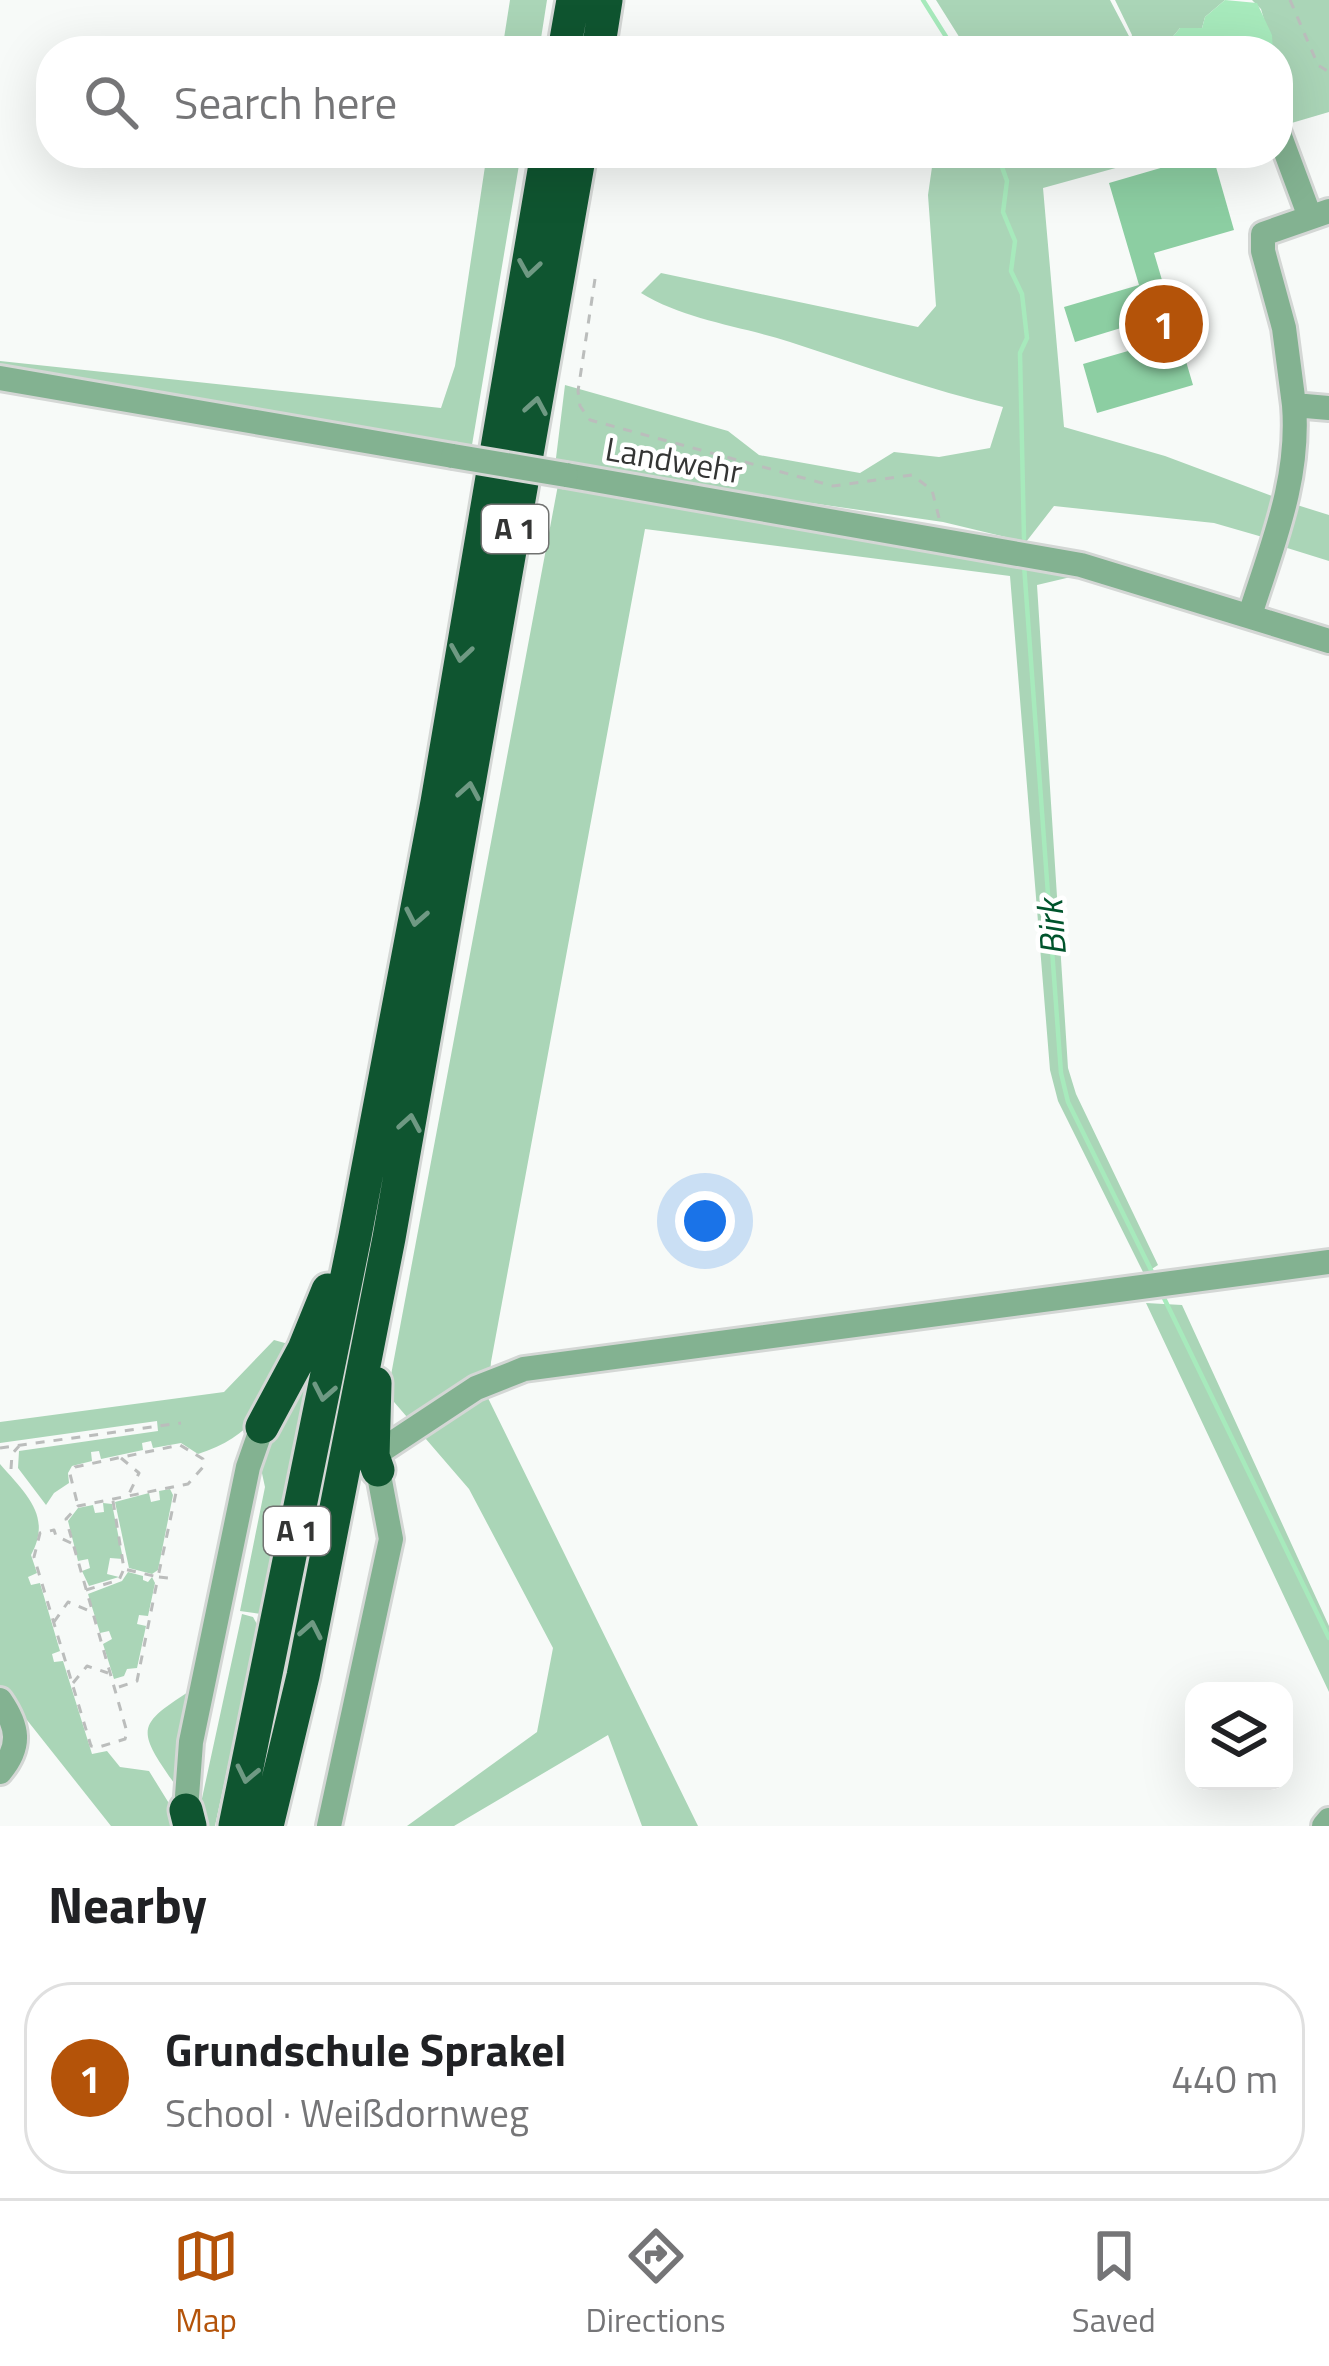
<!DOCTYPE html>
<meta charset="utf-8">
<style>
body{margin:0;font-family:"Titillium Web",sans-serif;background:#f2f2f2;color:#202124}
.controls{position:absolute;right:36px;bottom:36px;display:grid;overflow:hidden;border-radius:24px;box-shadow:0 12px 48px #0002}
.controls button{width:108px;height:108px;display:grid;place-items:center;padding:0;border:0;border-bottom:3px solid #e0e0e0;background:#fff;color:#202124;font:60px sans-serif}
.you{position:absolute;left:705px;top:1221px;width:42px;height:42px;margin:-30px;border:9px solid #fff;border-radius:50%;background:#1a73e8;box-shadow:0 0 0 18px #1a73e833}
.badge{display:grid;place-items:center;width:78px;height:78px;border-radius:50%;background:#b45309;color:#fff;font-size:39px;font-weight:700}
.pin{position:absolute;translate:-50% -50%;border:6px solid #fff;box-shadow:0 3px 12px #0006}
.list{margin:0;padding:0;list-style:none}
h2{display:flex;justify-content:space-between;align-items:center;height:156px;margin:0;padding:0 48px;font-size:51px}
h2 small{font-size:39px;font-weight:400;color:#757577}
.list li{display:grid;grid-template-columns:78px 1fr auto;gap:36px;align-items:center;box-sizing:border-box;height:192px;margin:0 24px 24px;padding:0 24px;border:3px solid #e0e0e0;border-radius:48px}
.list b{display:block;font-size:45px;white-space:nowrap}
.list p{margin:0;font-size:39px;white-space:nowrap;color:#757577}
.list em{font-size:39px;font-style:normal;color:#757577}
.icon{flex:none;width:66px;height:66px;fill:none;stroke:currentColor;stroke-width:2;stroke-linecap:round;stroke-linejoin:round}
.map{position:relative;flex:none;width:1329px;height:1826px;overflow:hidden}
.search{position:absolute;background:#fff;box-shadow:0 12px 48px #0002;left:36px;right:36px;top:36px;height:132px;display:flex;align-items:center;gap:30px;box-sizing:border-box;padding:0 42px;border-radius:48px;color:#757577;font-size:45px}
.sheet{height:372px;background:#fff}
nav{display:flex;justify-content:space-around;align-items:center;box-sizing:border-box;height:168px;border-top:3px solid #e0e0e0;background:#fff;font-size:33px;color:#757577}
nav a{display:grid;justify-items:center;gap:6px}
nav .on{color:#b45309}
.map>svg:first-child{display:block}
</style>
<div class="map">
<svg width="1329" height="1826" viewBox="0 0 1329 1826">
<rect width="100%" height="100%" fill="#f7faf8"/>
<path fill="#aad5b7" d="M 510,0 L 547,0 L 539,51 L 502,51 Z
M 936,0 L 1110,0 L 1131,40 L 1132,35 L 1115,0 L 1225,0 L 1205,17 L 1202,28 L 1180,28 L 1161,51 L 968,51 Z
M 1252,0 L 1329,0 L 1329,112 L 1278,127 L 1278,51 L 1273,51 L 1261,9 Z
M 487,153 L 521,153 L 471,451 L 0,364 L 0,361 L 441,408 L 455,366 Z
M 934,153 L 1170,153 L 1043,188 L 1064,427 L 1165,456 L 1280,499 L 1266,538 L 1214,523 L 1054,506 L 1026,542 L 943,522 L 555,466 L 565,385 L 728,431 L 759,455 L 860,473 L 894,452 L 939,457 L 990,448 L 1003,407 C 930,390 861,365 790,342 C 741,326 685,320 641,293 L 661,273 L 918,327 L 936,306 L 928,195 Z
M 558,485 L 1063,566 L 1329,647 L 1329,654 L 1075,576 L 1037,585 L 1068,1068 L 1076,1094 L 1158,1265 L 1144,1274 L 1058,1101 L 1050,1070 L 1010,576 L 645,529 L 491,1362 L 488,1398 L 698,1826 L 642,1826 L 608,1735 L 454,1826 L 407,1826 L 537,1732 L 553,1648 L 469,1489 L 382,1388 L 391,1375 Z
M 1297,505 L 1329,515 L 1329,561 L 1284,547 Z
M 1146,1303 L 1182,1305 L 1329,1626 L 1329,1692 Z
M 274,1340 L 299,1347 C 269,1398 259,1435 198,1454 L 181,1443 L 153,1448 L 151,1441 L 142,1443 L 143,1450 L 101,1459 L 99,1451 L 91,1452 L 92,1461 L 72,1466 L 68,1473 L 69,1483 L 54,1493 L 46,1505 L 18,1468 L 19,1451 L 158,1431 L 157,1421 L 0,1443 L 0,1422 L 224,1392 Z
M 314,1352 L 261,1614 L 240,1611 L 265,1487 L 258,1455 Z
M 0,1464 C 27,1495 52,1516 31,1555 L 37,1573 L 28,1577 L 31,1585 L 40,1583 L 60,1651 L 52,1654 L 54,1662 L 63,1661 L 92,1754 L 107,1751 L 120,1767 L 149,1771 L 183,1826 L 111,1826 L 0,1686 Z
M 170,1489 L 173,1495 L 158,1570 L 152,1574 L 129,1568 L 115,1502 L 149,1493 L 151,1502 L 160,1500 L 159,1491 Z
M 103,1503 L 112,1504 L 123,1559 L 110,1558 L 107,1574 L 119,1577 L 89,1586 L 82,1571 L 90,1568 L 88,1559 L 78,1561 L 68,1521 L 78,1508 L 93,1505 L 95,1513 L 104,1512 Z
M 128,1572 L 143,1576 L 143,1580 L 148,1582 L 152,1577 L 155,1583 L 148,1616 L 139,1615 L 137,1624 L 146,1626 L 137,1668 L 127,1669 L 124,1676 L 114,1679 L 103,1644 L 112,1639 L 109,1631 L 100,1633 L 88,1594 L 122,1581 Z
M 242,1614 L 253,1617 L 258,1626 L 215,1826 L 196,1826 Z
M 190,1691 L 178,1783 L 174,1783 C 137,1730 136,1725 190,1691 Z"/>
<path fill="#a7eabc" d="M 1225,0 L 1257,3 L 1272,35 L 1273,51 L 1161,51 L 1180,28 L 1202,28 L 1205,17 Z"/>
<g fill="none" stroke-linecap="round" stroke-linejoin="round">
<path stroke="#a7eabc" stroke-width="4.5" d="M 923,0 L 955,51
M 997,153 L 1007,181 L 1003,212 L 1015,241 L 1011,271 L 1022,294 L 1027,338 L 1020,353 L 1024,538
M 1024,565 L 1061,1073 L 1068,1102 L 1152,1272
M 1163,1296 L 1329,1638"/>
</g>
<path fill="#8ccea2" d="M 1212,153 L 1234,230 L 1154,253 L 1193,385 L 1097,413 L 1083,364 L 1128,351 L 1121,328 L 1075,342 L 1064,307 L 1139,285 L 1109,183 Z"/>
<g fill="none" stroke-linecap="round" stroke-linejoin="round">
<defs>
<path id="minor" d="M 1278,131 L 1310,217
M 0,378 L 453,456
M 1294,405 L 1284,328 L 1263,251 L 1263,234 L 1329,211
M 566,475 L 1081,565 L 1329,641
M 1250,615 C 1272,545 1300,480 1294,405 L 1329,408
M 373,1456 L 476,1388 L 524,1369 L 1329,1262
M 0,1700 C 18,1726 22,1746 0,1772
M 186,1810 L 191,1742 L 248,1467 L 262,1427
M 329,1826 L 391,1539 L 378,1470
M 1324,1826 L 1329,1820"/>
<path id="highway" d="M 564,51 L 573,0
M 598,51 L 606,0
M 375,1383 L 373,1456 L 378,1470
M 262,1427 L 304,1349 L 328,1290
M 186,1810 L 190,1826
M 235,1826 L 355,1236 L 437,802 L 547,153
M 267,1826 L 303,1676 L 389,1238 L 580,153"/>
</defs>
<use href="#minor" stroke="#d4d7d5" stroke-width="30"/>
<use href="#highway" stroke="#d4d7d5" stroke-width="39"/>
<path stroke="#bbbdbc" stroke-width="3" stroke-dasharray="9 9" stroke-linecap="butt" d="M 1290,0 L 1318,65 L 1329,72
M 595,279 L 578,391 L 580,406 L 590,420 L 833,486 L 912,475 L 932,490 L 939,518
M 0,1448 L 181,1423
M 121,1458 L 139,1473 L 128,1496
M 11,1469 L 12,1454 L 20,1445
M 113,1501 L 124,1569 L 158,1577 L 177,1488
M 71,1543 L 56,1536 L 54,1530 L 40,1533 L 34,1557 L 91,1746 L 99,1747 L 125,1739 L 127,1732 L 66,1519 L 78,1506 L 188,1484 L 204,1466 L 203,1459 L 180,1445 L 75,1467 L 70,1474 L 78,1506
M 86,1590 L 119,1580 L 123,1571
M 54,1622 L 68,1602 L 92,1612
M 73,1683 L 87,1666 L 108,1673
M 119,1687 L 137,1681 L 158,1577 L 168,1578"/>
<use href="#minor" stroke="#83b291" stroke-width="24"/>
<use href="#highway" stroke="#0f5530" stroke-width="33"/>
<defs>
<path id="minor-bridge" d="M 453,456 L 566,475"/>
</defs>
<use href="#minor-bridge" stroke="#d4d7d5" stroke-width="30" stroke-linecap="butt"/>
<use href="#minor-bridge" stroke="#83b291" stroke-width="24"/>
</g>
<defs><path id="oneway-chevron" d="M-2-3.5L2.5 0L-2 3.5" fill="none" stroke-width="1.6" stroke-linecap="round" stroke-linejoin="round" transform="scale(3)"/></defs>
<g stroke="#6f9983">
<use href="#oneway-chevron" transform="translate(529 268) rotate(99)"/>
<use href="#oneway-chevron" transform="translate(536 406) rotate(-80)"/>
<use href="#oneway-chevron" transform="translate(461 653) rotate(99)"/>
<use href="#oneway-chevron" transform="translate(469 791) rotate(-80)"/>
<use href="#oneway-chevron" transform="translate(416 917) rotate(101)"/>
<use href="#oneway-chevron" transform="translate(410 1123) rotate(-80)"/>
<use href="#oneway-chevron" transform="translate(324 1392) rotate(101)"/>
<use href="#oneway-chevron" transform="translate(311 1630) rotate(-79)"/>
<use href="#oneway-chevron" transform="translate(247 1774) rotate(102)"/>
</g>
<g text-anchor="middle" stroke-width="9" stroke-linejoin="round" paint-order="stroke">
<g fill="#fff" stroke="#717271" stroke-width="3">
<rect x="482" y="505" width="66" height="48" rx="9"/>
<rect x="264" y="1507" width="66" height="48" rx="9"/>
</g>
<g font-size="30" font-weight="bold" fill="#343534">
<text x="515" y="539">A 1</text>
<text x="297" y="1541">A 1</text>
</g>
<g font-size="33" fill="#343534" stroke="#fff">
<text transform="translate(674 460) rotate(10)" y="12">Landwehr</text>
</g>
<g font-size="36" font-style="italic" fill="#00542c" stroke="#fff">
<text transform="translate(1051 928) rotate(-94)" y="13">Birk</text>
</g>
</g>
</svg>
<div class="controls">
<button><svg class="icon" aria-label="layers" viewBox="0 0 24 24"><path d="M12 4l9 5-9 5-9-5zM3 14l9 5 9-5"/></svg></button>
</div>
<div class="you"></div>
<div class="pin badge" style="left:1164px;top:324px">1</div>
<div class="search"><svg class="icon" aria-label="search" viewBox="0 0 24 24"><circle cx="10" cy="10" r="6"/><path d="M15 15l6 6"/></svg>Search here</div>
</div>
<section class="sheet">
<h2>Nearby<small></small></h2>
<ul class="list">
<li><span class="badge">1</span><div><b>Grundschule Sprakel</b><p>School · Weißdornweg</p></div><em>440 m</em></li>
</ul>
</section>
<nav>
<a class="on"><svg class="icon" aria-label="map" viewBox="0 0 24 24"><path d="M3 6l6-2 6 2 6-2v14l-6 2-6-2-6 2zM9 4v14M15 6v14"/></svg>Map</a>
<a><svg class="icon" aria-label="directions" viewBox="0 0 24 24"><path d="M12 3l9 9-9 9-9-9zM9 14v-3h6M13 9l2 2-2 2"/></svg>Directions</a>
<a><svg class="icon" aria-label="saved" viewBox="0 0 24 24"><path d="M7 4h10v16l-5-4-5 4z"/></svg>Saved</a>
</nav>
